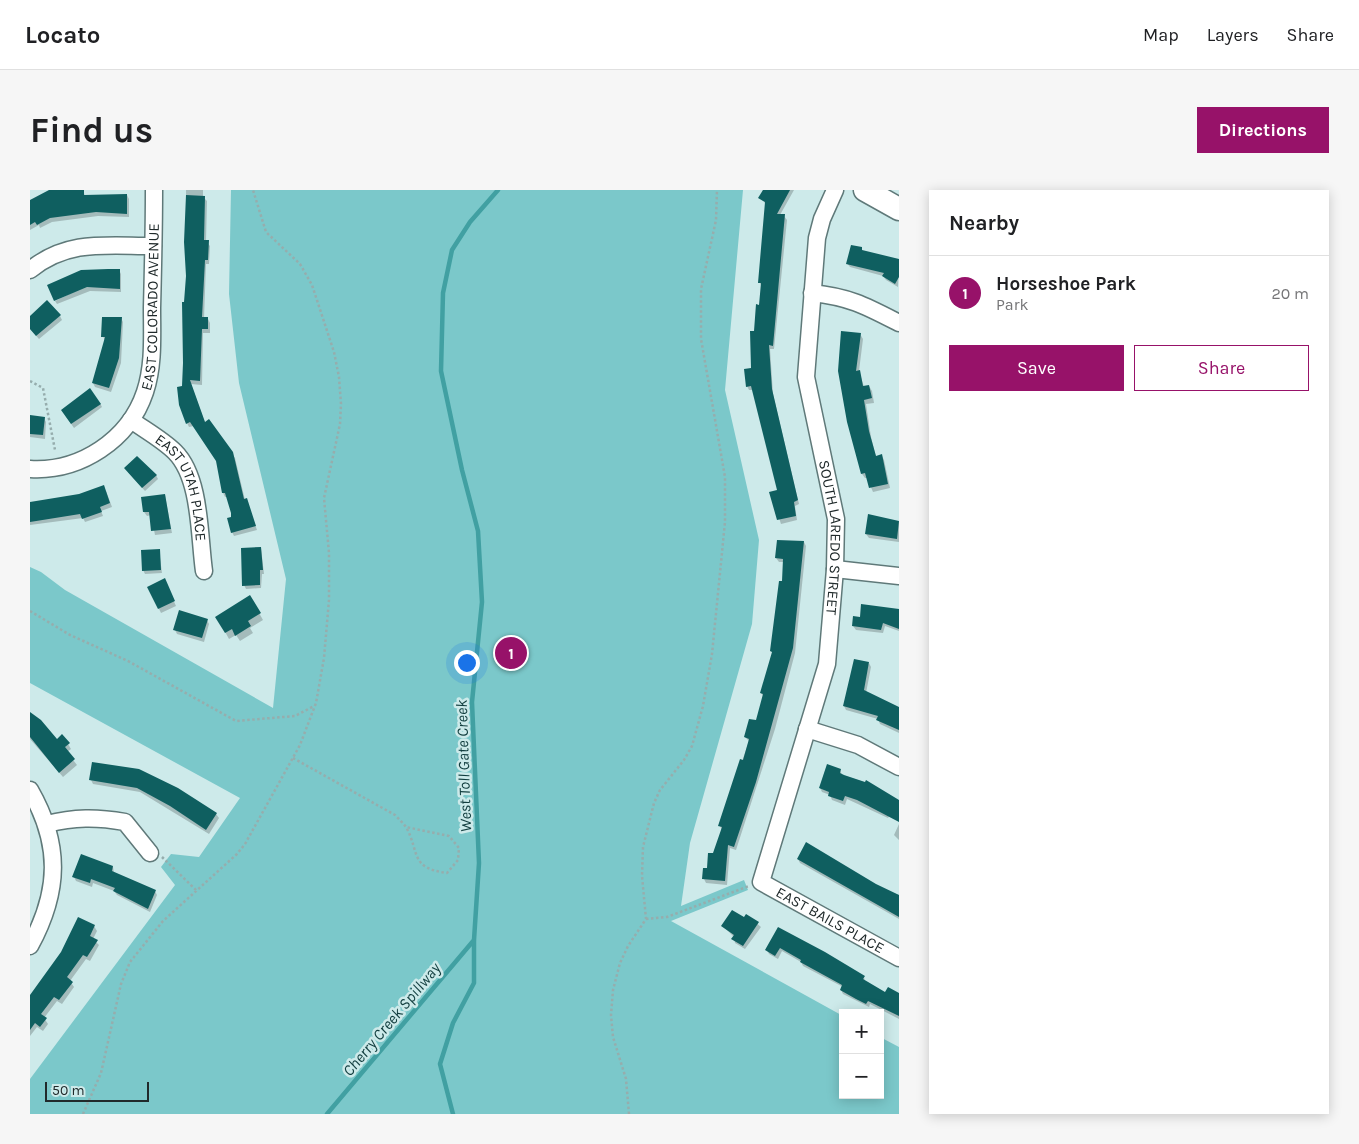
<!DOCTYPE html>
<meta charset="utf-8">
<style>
body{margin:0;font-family:Karla,sans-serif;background:#f6f6f6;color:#202124}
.controls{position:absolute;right:15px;bottom:15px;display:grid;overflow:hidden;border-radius:0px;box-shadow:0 2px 12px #0003}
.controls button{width:45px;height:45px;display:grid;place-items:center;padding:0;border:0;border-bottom:1px solid #e0e0e0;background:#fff;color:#202124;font:25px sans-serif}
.scale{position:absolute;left:15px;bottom:12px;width:104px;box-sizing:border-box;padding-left:5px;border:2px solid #202a2b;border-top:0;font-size:14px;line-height:18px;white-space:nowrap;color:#202a2b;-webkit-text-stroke:4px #cdeaea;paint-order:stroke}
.you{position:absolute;left:436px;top:472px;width:18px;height:18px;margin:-12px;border:4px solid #fff;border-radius:50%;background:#1a73e8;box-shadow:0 0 0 8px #1a73e833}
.badge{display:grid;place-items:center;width:32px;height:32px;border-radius:50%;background:#971269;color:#fff;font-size:16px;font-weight:700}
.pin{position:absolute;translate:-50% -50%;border:2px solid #fff;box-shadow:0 1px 5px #0006}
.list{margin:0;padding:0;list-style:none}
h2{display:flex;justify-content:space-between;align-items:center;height:65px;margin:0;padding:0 20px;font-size:21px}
h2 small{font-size:16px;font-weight:400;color:#757577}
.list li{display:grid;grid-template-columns:32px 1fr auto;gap:15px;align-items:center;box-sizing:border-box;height:75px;padding:0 20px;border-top:1px solid #e0e0e0}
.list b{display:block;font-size:19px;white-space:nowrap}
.list p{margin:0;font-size:16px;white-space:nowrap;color:#757577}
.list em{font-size:16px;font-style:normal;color:#757577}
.actions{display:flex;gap:10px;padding:15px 20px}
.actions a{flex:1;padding:11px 0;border:1px solid #971269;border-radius:0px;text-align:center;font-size:18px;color:#971269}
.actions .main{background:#971269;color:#fff}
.map{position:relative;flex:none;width:869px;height:924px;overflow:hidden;border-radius:0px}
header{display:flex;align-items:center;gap:30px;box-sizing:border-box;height:70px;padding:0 25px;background:#fff;border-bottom:1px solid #e0e0e0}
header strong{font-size:24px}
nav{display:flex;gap:28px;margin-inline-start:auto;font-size:18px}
.intro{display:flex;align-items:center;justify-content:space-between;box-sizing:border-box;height:120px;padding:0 30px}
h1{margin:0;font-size:35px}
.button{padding:12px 22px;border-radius:0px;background:#971269;color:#fff;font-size:18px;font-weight:700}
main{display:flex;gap:30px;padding:0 30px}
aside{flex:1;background:#fff;border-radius:0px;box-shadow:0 2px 12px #0003}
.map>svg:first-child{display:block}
</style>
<header>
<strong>Locato</strong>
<nav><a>Map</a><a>Layers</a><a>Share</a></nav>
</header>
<div class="intro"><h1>Find us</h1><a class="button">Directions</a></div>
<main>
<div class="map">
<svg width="869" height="924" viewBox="0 0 869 924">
<rect width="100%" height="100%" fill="#cdeaea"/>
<path fill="#7bc8ca" d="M 201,0 L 713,0 L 695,200 L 729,350 L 722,434 L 660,653 L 651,716 L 714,690 L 718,700 L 641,731 L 813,826 L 813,905 L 850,905 L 850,847 L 869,857 L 869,924 L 0,924 L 0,889 L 145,695 L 131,677 L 141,664 L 169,667 L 210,608 L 0,493 L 0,377 L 11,382 L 35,400 L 243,518 L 256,389 L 209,193 L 199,104 Z"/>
<path fill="#0003" d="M 21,0 L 53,0 L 55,6 L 97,5 L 99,9 L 99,27 L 68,26 L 22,32 L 10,38 L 9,35 L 0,40 L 0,12 Z
M 156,0 L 173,0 L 173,7 L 177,11 L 176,51 L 180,56 L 179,74 L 176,74 L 174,129 L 178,129 L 180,133 L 180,143 L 173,143 L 172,195 L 161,194 L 175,233 L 205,268 L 215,310 L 218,314 L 227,340 L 204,346 L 202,342 L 202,323 L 198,307 L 195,307 L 193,303 L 188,271 L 164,236 L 159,237 L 157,233 L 153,197 L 157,86 Z
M 733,0 L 764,0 L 750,25 L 754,26 L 757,30 L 744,159 L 740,159 L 743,204 L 769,314 L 765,316 L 767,330 L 751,334 L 741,303 L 749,301 L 723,200 L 719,200 L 717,196 L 722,180 L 725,142 L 731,116 L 732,97 L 730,93 L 736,14 L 730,8 Z
M 831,58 L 833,61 L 869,70 L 868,97 L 856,90 L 853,86 L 820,77 L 817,73 Z
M 89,80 L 91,84 L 91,102 L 60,101 L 27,114 L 25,111 Z
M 30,126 L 32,130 L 9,149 L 0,139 L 0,129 Z
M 91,128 L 93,132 L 91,173 L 81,202 L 65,197 L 63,193 L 75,151 L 73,146 Z
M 830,144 L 833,149 L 829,181 L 834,197 L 839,196 L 842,201 L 844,213 L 836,214 L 841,247 L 846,267 L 852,266 L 854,270 L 860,298 L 843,302 L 837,288 L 835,288 L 832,284 L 818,232 Z
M 70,213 L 72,217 L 44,238 L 35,225 Z
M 0,226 L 14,228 L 16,232 L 15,249 L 0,247 Z
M 98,282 L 126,285 L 128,289 L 115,301 Z
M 76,301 L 82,317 L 71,321 L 73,326 L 55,332 L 53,328 L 0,335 L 0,313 Z
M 135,305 L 142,343 L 125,345 L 121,325 L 117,326 L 114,322 Z
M 839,326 L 869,332 L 869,352 L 839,348 L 836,344 Z
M 774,352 L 776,356 L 765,463 L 745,539 L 706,660 L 700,658 L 697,695 L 676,693 L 674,689 L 692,640 L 690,636 L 719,551 L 715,547 L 727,531 L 734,507 L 731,503 L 743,464 L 753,392 L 754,372 L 749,372 L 746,368 Z
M 231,358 L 234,384 L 232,384 L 231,398 L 216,399 L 214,395 Z
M 129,360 L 132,383 L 115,384 L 113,380 Z
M 136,394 L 146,416 L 131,423 L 119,398 Z
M 220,407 L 233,430 L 220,438 L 223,443 L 210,451 L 206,445 L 199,449 L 187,427 Z
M 869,420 L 869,441 L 855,436 L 853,443 L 826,440 L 823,436 L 831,428 Z
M 177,430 L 179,434 L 174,452 L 147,444 L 145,440 Z
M 839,473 L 841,477 L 836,503 L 869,518 L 869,543 L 850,534 L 848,529 L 816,520 L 814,516 Z
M 0,524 L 27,551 L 38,554 L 41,559 L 37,562 L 47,575 L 33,587 L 0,549 Z
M 810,580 L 812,585 L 867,613 L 858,628 L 817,609 L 815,615 L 802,610 L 800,605 L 792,602 L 790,598 Z
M 61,590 L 147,599 L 186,624 L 189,628 L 179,644 L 110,602 L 63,594 Z
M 869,634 L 869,650 L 864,645 Z
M 768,669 L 869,705 L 869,729 L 770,673 Z
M 83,677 L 84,683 L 125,701 L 127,705 L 120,722 L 87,705 L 84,701 L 63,693 L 62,697 L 46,691 L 44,687 Z
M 717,725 L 731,737 L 715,759 L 705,753 L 704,747 L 693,736 L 714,729 Z
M 64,736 L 67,741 L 63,749 L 69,755 L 60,771 L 56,769 L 40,791 L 44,797 L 32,814 L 27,811 L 14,828 L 18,834 L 13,841 L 7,837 L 0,846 L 0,806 Z
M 748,739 L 834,787 L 835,792 L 856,804 L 869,804 L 869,829 L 840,814 L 839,817 L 813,804 L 811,800 L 813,797 L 773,776 L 771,772 L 752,761 L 748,769 L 739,764 L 737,760 Z"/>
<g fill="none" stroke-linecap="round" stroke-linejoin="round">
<path stroke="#41a0a2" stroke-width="4.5" d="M 297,924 L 444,750
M 423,924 L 410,874 L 423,833 L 444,793 L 444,750 L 449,673 L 442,512 L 452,412 L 448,341 L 432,280 L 411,181 L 413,103 L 422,60 L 440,32 L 468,0"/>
</g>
<path fill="#0f5f60" d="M 19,0 L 54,0 L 54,5 L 97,4 L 97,24 L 66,22 L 20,28 L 7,35 L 5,32 L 0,35 L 0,10 Z
M 733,0 L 760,0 L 747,24 L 755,24 L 743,156 L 739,155 L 742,199 L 768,310 L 764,312 L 766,326 L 747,330 L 739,302 L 747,300 L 721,196 L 716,197 L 714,179 L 721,178 L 720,141 L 724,141 L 726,114 L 729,115 L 731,93 L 728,93 L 735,12 L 728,8 Z
M 156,5 L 175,6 L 174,50 L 179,50 L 178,70 L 175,70 L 172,127 L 178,127 L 178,139 L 172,139 L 170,191 L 160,190 L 175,232 L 179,229 L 203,262 L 214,309 L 217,308 L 226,336 L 201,343 L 197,328 L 201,327 L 201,323 L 195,303 L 192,303 L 186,271 L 160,232 L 156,234 L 149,215 L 147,197 L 152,196 L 153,173 L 152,112 L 154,112 L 156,86 L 154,52 Z
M 821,55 L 832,57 L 832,60 L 869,69 L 869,87 L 865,94 L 852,86 L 854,83 L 816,74 Z
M 78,79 L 90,79 L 90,99 L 57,97 L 24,111 L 17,95 L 51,80 Z
M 17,110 L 31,125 L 6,146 L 0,139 L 0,126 Z
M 72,127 L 92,127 L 89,168 L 79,198 L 62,193 L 75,147 L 71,147 Z
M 811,141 L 831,143 L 826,181 L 830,180 L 833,196 L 839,195 L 842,208 L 834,210 L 839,241 L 846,266 L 852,264 L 858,294 L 839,298 L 835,283 L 831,284 L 817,232 L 808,181 Z
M 60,198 L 71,214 L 41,234 L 31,220 Z
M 0,225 L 15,227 L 13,245 L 0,244 Z
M 107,266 L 127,285 L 112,298 L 94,278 Z
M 74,295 L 80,313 L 70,317 L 72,322 L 52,329 L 50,324 L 0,332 L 0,312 L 49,304 Z
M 135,304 L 141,339 L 121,341 L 119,322 L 113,322 L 111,307 Z
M 838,324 L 869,331 L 867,349 L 835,344 Z
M 747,350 L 774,351 L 763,458 L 726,592 L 704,657 L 698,655 L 695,691 L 672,689 L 673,678 L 677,678 L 678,663 L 683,663 L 692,637 L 688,636 L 710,569 L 713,570 L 719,549 L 714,547 L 719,529 L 726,530 L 733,504 L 730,503 L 742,462 L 740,461 L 749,391 L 752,391 L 753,369 L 745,368 Z
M 231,357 L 233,380 L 230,380 L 230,395 L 212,396 L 211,358 Z
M 130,359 L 131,380 L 112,381 L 111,360 Z
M 135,388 L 145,411 L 128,419 L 117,397 Z
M 220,405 L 231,423 L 218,431 L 221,436 L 205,446 L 202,439 L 195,443 L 185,427 Z
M 831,414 L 869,419 L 869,439 L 853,433 L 851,440 L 822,436 L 823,426 L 830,427 Z
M 149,420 L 178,429 L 172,448 L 143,440 Z
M 824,469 L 839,472 L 834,500 L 869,517 L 869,540 L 846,530 L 848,526 L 813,516 Z
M 0,522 L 11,530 L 27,549 L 32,544 L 40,553 L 35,557 L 45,569 L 29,583 L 0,547 Z
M 62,572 L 109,579 L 148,598 L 187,623 L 176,640 L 140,616 L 107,598 L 59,590 Z
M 797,574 L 811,579 L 810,583 L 814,585 L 835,592 L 836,590 L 869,610 L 869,632 L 827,610 L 815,606 L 813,611 L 798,606 L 799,602 L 789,598 Z
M 776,652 L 846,694 L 869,705 L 869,727 L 767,669 Z
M 51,664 L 83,676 L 82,681 L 126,700 L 118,719 L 83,701 L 85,698 L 61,689 L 60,693 L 42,687 Z
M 702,720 L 714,727 L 716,724 L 729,732 L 713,756 L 701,749 L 704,745 L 691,736 Z
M 48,727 L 65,735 L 60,746 L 68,750 L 57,767 L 53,765 L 37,787 L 43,792 L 29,810 L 24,807 L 11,824 L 17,828 L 10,837 L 5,833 L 0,840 L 0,805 L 31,762 Z
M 748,737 L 795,762 L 835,786 L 833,789 L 855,802 L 858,797 L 869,803 L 869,826 L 838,811 L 836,814 L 826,809 L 810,800 L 812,795 L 770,772 L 771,770 L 750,758 L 745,766 L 735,760 Z"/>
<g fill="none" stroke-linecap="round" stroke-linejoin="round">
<defs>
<g id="street">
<path id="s1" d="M 805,0 L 792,29 L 787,48 L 776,187 L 806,329 L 805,379 L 797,474 L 731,692 L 869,768"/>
<path d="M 0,80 C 38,49 77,56 123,56"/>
<path d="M 782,103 C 820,107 836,116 869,133"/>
<path id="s2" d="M 101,230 C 115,240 133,250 145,262 C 171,288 169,346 174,381"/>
<path id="s3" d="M 0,279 C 50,282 99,250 115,202 C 124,175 122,146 122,118 C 123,79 124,39 124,0"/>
<path d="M 805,379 L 869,386"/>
<path d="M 777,539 L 828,555 L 869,577"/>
<path d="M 0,600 C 31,654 30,701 0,756"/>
<path d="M 17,634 C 44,627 67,627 95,632 L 120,663"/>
</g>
<path id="secondary" d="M 835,0 L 869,19"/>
</defs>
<use href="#street" stroke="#5f7979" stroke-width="19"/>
<use href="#secondary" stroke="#5f7979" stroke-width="25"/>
<path stroke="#96adad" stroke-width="2.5" stroke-dasharray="2.5 2.5" stroke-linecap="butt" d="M 0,191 L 13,198 L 25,260
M 0,421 L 40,445 L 98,471 L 206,531 L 265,526 L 284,516
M 263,568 L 365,625 C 369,629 373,633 376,637 C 390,662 379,678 417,683 L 428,670 L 429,658 L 419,646 L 376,637
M 132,667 L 167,701
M 616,729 L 637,727 L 719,696
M 53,924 L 71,883 L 91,794 L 100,772 L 133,731 L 207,664 L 215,654 L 270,555 L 286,513 L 294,468 L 299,410 L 299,363 L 294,308 L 310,234 L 311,214 L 309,187 L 304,162 L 282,95 L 270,74 L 236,42 L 223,0
M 599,924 L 596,889 L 583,847 L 581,825 L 583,800 L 590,773 L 598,756 L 616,729 L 612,686 L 613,657 L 624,613 L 630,600 L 654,570 L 662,556 L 673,516 L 682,464 L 695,332 L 695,287 L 671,149 L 671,99 L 686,30 L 687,0"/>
<use href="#street" stroke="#fff" stroke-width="16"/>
<use href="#secondary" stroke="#fff" stroke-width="22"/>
</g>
<g text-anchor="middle" stroke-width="5" stroke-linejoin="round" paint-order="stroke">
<g font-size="15" fill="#202a2b" stroke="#cdeaea">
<text dy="5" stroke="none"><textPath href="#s3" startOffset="234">EAST COLORADO AVENUE</textPath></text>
<text dy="5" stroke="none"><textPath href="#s2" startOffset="90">EAST UTAH PLACE</textPath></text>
<text dy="5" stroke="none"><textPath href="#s1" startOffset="354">SOUTH LAREDO STREET</textPath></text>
<text dy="5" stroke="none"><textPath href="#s1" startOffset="788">EAST BAILS PLACE</textPath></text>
</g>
<g font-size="16" font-style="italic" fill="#123e3f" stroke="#cdeaea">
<text transform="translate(433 576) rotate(-92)" y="6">West Toll Gate Creek</text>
<text transform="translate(361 829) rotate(-50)" y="6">Cherry Creek Spillway</text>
</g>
</g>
</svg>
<div class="controls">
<button>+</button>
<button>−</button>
</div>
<div class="scale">50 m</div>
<div class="you"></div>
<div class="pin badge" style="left:481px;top:463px">1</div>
</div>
<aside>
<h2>Nearby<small></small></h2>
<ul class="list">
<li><span class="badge">1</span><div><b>Horseshoe Park</b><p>Park</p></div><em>20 m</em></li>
</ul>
<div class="actions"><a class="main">Save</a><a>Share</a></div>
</aside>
</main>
